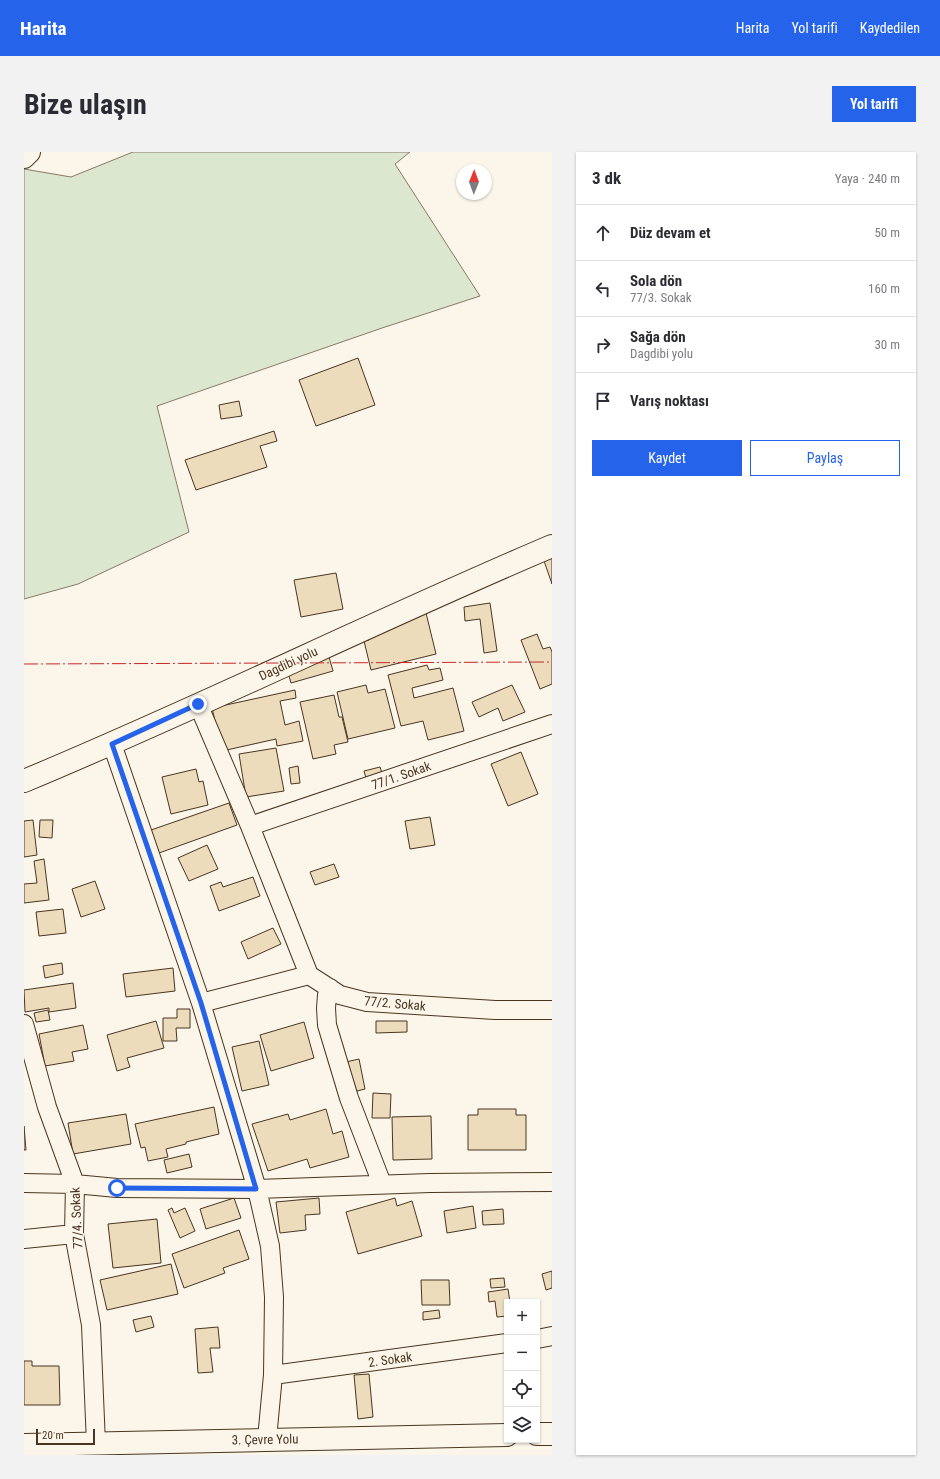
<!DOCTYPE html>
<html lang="tr">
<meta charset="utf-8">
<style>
body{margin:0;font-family:"Roboto Condensed",sans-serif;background:#f2f2f3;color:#2b2b33}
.controls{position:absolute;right:12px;bottom:12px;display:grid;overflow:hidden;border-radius:0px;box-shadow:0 1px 3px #0004}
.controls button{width:36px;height:36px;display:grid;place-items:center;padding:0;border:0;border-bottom:1px solid #e1e1e2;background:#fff;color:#2b2b33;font:20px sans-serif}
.compass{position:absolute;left:432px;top:12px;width:36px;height:36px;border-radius:50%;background:#fff;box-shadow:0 1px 3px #0004;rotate:1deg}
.scale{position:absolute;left:12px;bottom:10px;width:59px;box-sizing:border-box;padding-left:4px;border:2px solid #4a3520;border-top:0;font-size:11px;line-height:14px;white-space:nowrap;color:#4a3520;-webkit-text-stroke:3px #fbf6e9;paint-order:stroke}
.stop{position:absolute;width:12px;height:12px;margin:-9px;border:3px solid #2563eb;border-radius:50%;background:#fff}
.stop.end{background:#2563eb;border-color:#fff;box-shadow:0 1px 4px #0008}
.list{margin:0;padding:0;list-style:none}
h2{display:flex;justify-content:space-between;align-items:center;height:52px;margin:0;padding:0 16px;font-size:17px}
h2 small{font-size:13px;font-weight:400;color:#7c7c81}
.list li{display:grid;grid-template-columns:26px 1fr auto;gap:12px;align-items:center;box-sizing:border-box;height:56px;padding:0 16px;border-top:1px solid #e1e1e2}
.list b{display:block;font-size:15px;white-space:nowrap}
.list p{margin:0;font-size:13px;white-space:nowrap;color:#7c7c81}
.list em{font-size:13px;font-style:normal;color:#7c7c81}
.actions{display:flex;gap:8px;padding:12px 16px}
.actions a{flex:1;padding:9px 0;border:1px solid #2563eb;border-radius:0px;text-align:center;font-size:14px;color:#2563eb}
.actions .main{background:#2563eb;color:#fff}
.icon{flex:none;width:22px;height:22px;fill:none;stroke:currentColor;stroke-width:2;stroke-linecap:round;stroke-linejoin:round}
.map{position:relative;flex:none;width:528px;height:1303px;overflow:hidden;border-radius:0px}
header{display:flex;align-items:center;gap:24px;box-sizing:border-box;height:56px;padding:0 20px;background:#2563eb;color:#fff}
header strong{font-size:19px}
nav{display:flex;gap:22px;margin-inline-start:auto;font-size:14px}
.intro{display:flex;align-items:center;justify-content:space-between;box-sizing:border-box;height:96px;padding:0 24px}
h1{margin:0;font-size:28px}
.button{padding:10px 18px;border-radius:0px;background:#2563eb;color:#fff;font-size:14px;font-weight:700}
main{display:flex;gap:24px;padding:0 24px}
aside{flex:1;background:#fff;border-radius:0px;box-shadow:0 1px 3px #0004}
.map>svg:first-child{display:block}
</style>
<header>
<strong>Harita</strong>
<nav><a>Harita</a><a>Yol tarifi</a><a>Kaydedilen</a></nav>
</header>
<div class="intro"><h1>Bize ulaşın</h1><a class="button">Yol tarifi</a></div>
<main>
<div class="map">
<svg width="528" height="1303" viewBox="0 0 528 1303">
<rect width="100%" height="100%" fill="#fbf6e9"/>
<path fill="#dce7d0" stroke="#887966" d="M 109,0 L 386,0 L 371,12 L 456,144 L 358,176 L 133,254 L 165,380 L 54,432 L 0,447 L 0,17 L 47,25 Z"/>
<path fill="#ecdcbc" stroke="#4a3520" d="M 334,206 L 351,253 L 292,274 L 275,228 Z
M 215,249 L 218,264 L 197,267 L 195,253 Z
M 250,279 L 253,289 L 236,294 L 243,315 L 172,338 L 161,308 Z
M 528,400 L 528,432 L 518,403 Z
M 312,421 L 319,457 L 277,465 L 270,428 Z
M 466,451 L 473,499 L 460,501 L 456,467 L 441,469 L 440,455 Z
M 401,457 L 412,502 L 347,518 L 340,489 L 345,488 L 343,479 Z
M 513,482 L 519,497 L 526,495 L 528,500 L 528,532 L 516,537 L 497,488 Z
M 305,505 L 309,519 L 267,531 L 263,517 Z
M 403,513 L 405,518 L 416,516 L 419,528 L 388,536 L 390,546 L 429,536 L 440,579 L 404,588 L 399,569 L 377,574 L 364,523 Z
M 342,533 L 344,541 L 361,537 L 371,576 L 324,587 L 313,540 Z
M 488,533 L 501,560 L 479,569 L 474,556 L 455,565 L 448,550 Z
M 271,538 L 272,546 L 256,549 L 261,573 L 275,569 L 279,589 L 253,594 L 252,587 L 198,599 L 188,556 Z
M 310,543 L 315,565 L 318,565 L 324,590 L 310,593 L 312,602 L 289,607 L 276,550 Z
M 252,596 L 260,639 L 222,645 L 215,602 Z
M 497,600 L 514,642 L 484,654 L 467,612 Z
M 274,614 L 276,631 L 267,632 L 265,616 Z
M 356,615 L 360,627 L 344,633 L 340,619 Z
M 172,617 L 175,630 L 179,629 L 184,653 L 147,662 L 138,625 Z
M 205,651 L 213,673 L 135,701 L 127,678 Z
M 406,665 L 411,693 L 386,697 L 381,669 Z
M 9,668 L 13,703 L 0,705 L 0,669 Z
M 16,668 L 29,668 L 28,686 L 15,685 Z
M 183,693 L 194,717 L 165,729 L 154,706 Z
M 20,707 L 25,748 L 0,751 L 0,732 L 13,731 L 10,709 Z
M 310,712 L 315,725 L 291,733 L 286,720 Z
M 229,725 L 236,744 L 195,759 L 186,734 L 197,730 L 199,735 Z
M 71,729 L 81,757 L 57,765 L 48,737 Z
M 39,757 L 42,781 L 15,784 L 12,760 Z
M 249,776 L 257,792 L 224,807 L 217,790 Z
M 38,811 L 39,822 L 21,826 L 19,814 Z
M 149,816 L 151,839 L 102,845 L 99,822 Z
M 49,831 L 52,856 L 25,860 L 25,856 L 1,860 L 0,838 Z
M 153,857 L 166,857 L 166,876 L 152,876 L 153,889 L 139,889 L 139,866 L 153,866 Z
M 24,858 L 26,868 L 12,870 L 10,861 Z
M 132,869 L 140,896 L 103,906 L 106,915 L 93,919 L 83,883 Z
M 352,869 L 383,869 L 383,880 L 352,881 Z
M 280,870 L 290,906 L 247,919 L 236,883 Z
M 59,873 L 64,897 L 48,900 L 50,909 L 21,914 L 15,882 Z
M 235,889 L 245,933 L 218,939 L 208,895 Z
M 335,907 L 341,937 L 329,940 L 322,910 Z
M 349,941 L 367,942 L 366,966 L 348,966 Z
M 190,955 L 195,982 L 162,990 L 162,992 L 142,997 L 144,1005 L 124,1009 L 121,995 L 117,996 L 111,972 Z
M 302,957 L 309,982 L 318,979 L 325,1005 L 286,1016 L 283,1007 L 244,1019 L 228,972 L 264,962 L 266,968 Z
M 454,957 L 492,957 L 492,963 L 502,963 L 502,998 L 444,998 L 444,963 L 454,963 Z
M 102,962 L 107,992 L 49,1002 L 44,971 Z
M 407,964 L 408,1007 L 369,1008 L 368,965 Z
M 0,974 L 2,998 L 0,998 Z
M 165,1002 L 168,1015 L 143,1021 L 140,1008 Z
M 210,1046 L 217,1066 L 182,1077 L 176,1057 Z
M 295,1046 L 296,1062 L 281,1063 L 282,1078 L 256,1081 L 252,1050 Z
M 371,1046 L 373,1054 L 388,1049 L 398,1084 L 334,1102 L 322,1060 Z
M 449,1054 L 452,1076 L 423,1081 L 420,1059 Z
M 148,1056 L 150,1061 L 161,1056 L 171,1079 L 156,1086 L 144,1058 Z
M 479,1057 L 480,1072 L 459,1073 L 458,1059 Z
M 133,1067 L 137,1111 L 89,1116 L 84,1072 Z
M 215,1078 L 225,1107 L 199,1116 L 201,1121 L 160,1136 L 148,1102 Z
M 147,1112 L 154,1142 L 83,1158 L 76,1128 Z
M 528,1119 L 528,1136 L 522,1138 L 518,1122 Z
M 480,1126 L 481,1135 L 467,1136 L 466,1127 Z
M 397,1128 L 425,1128 L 426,1153 L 398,1153 Z
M 484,1137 L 486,1150 L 483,1150 L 483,1164 L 473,1165 L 471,1149 L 465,1150 L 464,1140 Z
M 415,1158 L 416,1166 L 399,1168 L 399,1160 Z
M 127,1164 L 130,1175 L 112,1180 L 109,1168 Z
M 194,1175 L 196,1196 L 186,1196 L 189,1220 L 174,1221 L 171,1177 Z
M 0,1209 L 8,1209 L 8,1214 L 35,1214 L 36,1253 L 0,1253 Z
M 345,1222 L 349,1265 L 334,1267 L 330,1223 Z"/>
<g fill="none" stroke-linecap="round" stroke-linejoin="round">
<defs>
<path id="minor" d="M 174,552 L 226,674 L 285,823 L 316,843 L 343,850 L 471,858 L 528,858
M 88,592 L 177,851 L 233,1037 L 246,1094 L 250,1145 L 249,1223 L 243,1287
M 226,674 L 528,572
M 306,836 L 303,843 L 302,856 L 303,873 L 325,946 L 358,1032
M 177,851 L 285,823
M 0,872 L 23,955 L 51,1032 L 50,1082 L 67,1173 L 72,1292
M 0,1031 L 51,1032 L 93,1036 L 233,1037 L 406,1031 L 528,1030
M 0,1087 L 50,1082
M 513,1187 L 528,1184
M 249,1223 L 483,1191"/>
<path id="tertiary" d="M 0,629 C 178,555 351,469 528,394"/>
<path id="secondary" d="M 0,5 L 5,0
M 513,1282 L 528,1282
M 0,1293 L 483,1283"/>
</defs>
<use href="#minor" stroke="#4a3520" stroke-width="20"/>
<use href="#tertiary" stroke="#4a3520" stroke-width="24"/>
<use href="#secondary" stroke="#4a3520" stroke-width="24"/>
<use href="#minor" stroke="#fbf6e9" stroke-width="18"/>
<use href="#tertiary" stroke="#fbf6e9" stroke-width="22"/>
<use href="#secondary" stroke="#fbf6e9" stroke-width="22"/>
<path stroke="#c62828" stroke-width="1" stroke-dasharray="14 3 2 3" stroke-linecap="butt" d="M 0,512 L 528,510"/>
</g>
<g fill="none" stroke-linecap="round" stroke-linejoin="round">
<path stroke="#2563eb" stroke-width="5" d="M 93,1036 L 232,1037 L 177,851 L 88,592 L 174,552"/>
</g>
<g text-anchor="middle" stroke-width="3" stroke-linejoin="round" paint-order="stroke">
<g font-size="13" fill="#4a3520" stroke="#fbf6e9">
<text transform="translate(264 511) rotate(-25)" y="5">Dagdibi yolu</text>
<text transform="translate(377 623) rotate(-19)" y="5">77/1. Sokak</text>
<text transform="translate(371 851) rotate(5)" y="5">77/2. Sokak</text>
<text transform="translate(52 1066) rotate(-93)" y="5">77/4. Sokak</text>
<text transform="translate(366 1207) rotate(-8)" y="5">2. Sokak</text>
<text transform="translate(241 1287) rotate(-1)" y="5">3. Çevre Yolu</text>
</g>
</g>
</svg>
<div class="controls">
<button>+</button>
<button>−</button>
<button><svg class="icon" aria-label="locate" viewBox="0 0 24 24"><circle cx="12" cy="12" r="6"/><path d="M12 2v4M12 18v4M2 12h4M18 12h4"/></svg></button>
<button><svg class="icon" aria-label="layers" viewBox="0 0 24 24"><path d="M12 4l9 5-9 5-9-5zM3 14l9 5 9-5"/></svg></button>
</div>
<svg class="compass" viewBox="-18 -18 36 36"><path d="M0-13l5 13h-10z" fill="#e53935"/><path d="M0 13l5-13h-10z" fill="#7c7c81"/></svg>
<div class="scale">20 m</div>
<div class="stop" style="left:93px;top:1036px"></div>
<div class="stop end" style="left:174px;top:552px"></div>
</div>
<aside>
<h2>3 dk<small>Yaya · 240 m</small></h2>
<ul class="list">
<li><svg class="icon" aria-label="ahead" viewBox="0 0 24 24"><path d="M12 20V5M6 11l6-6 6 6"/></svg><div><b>Düz devam et</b></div><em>50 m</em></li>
<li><svg class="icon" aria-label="left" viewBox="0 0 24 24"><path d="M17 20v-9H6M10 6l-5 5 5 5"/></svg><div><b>Sola dön</b><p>77/3. Sokak</p></div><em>160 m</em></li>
<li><svg class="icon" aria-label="right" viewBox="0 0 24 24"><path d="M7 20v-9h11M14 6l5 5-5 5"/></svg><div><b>Sağa dön</b><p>Dagdibi yolu</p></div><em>30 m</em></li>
<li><svg class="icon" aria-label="arrive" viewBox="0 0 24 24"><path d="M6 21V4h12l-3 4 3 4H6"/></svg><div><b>Varış noktası</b></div></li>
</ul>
<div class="actions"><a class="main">Kaydet</a><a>Paylaş</a></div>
</aside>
</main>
